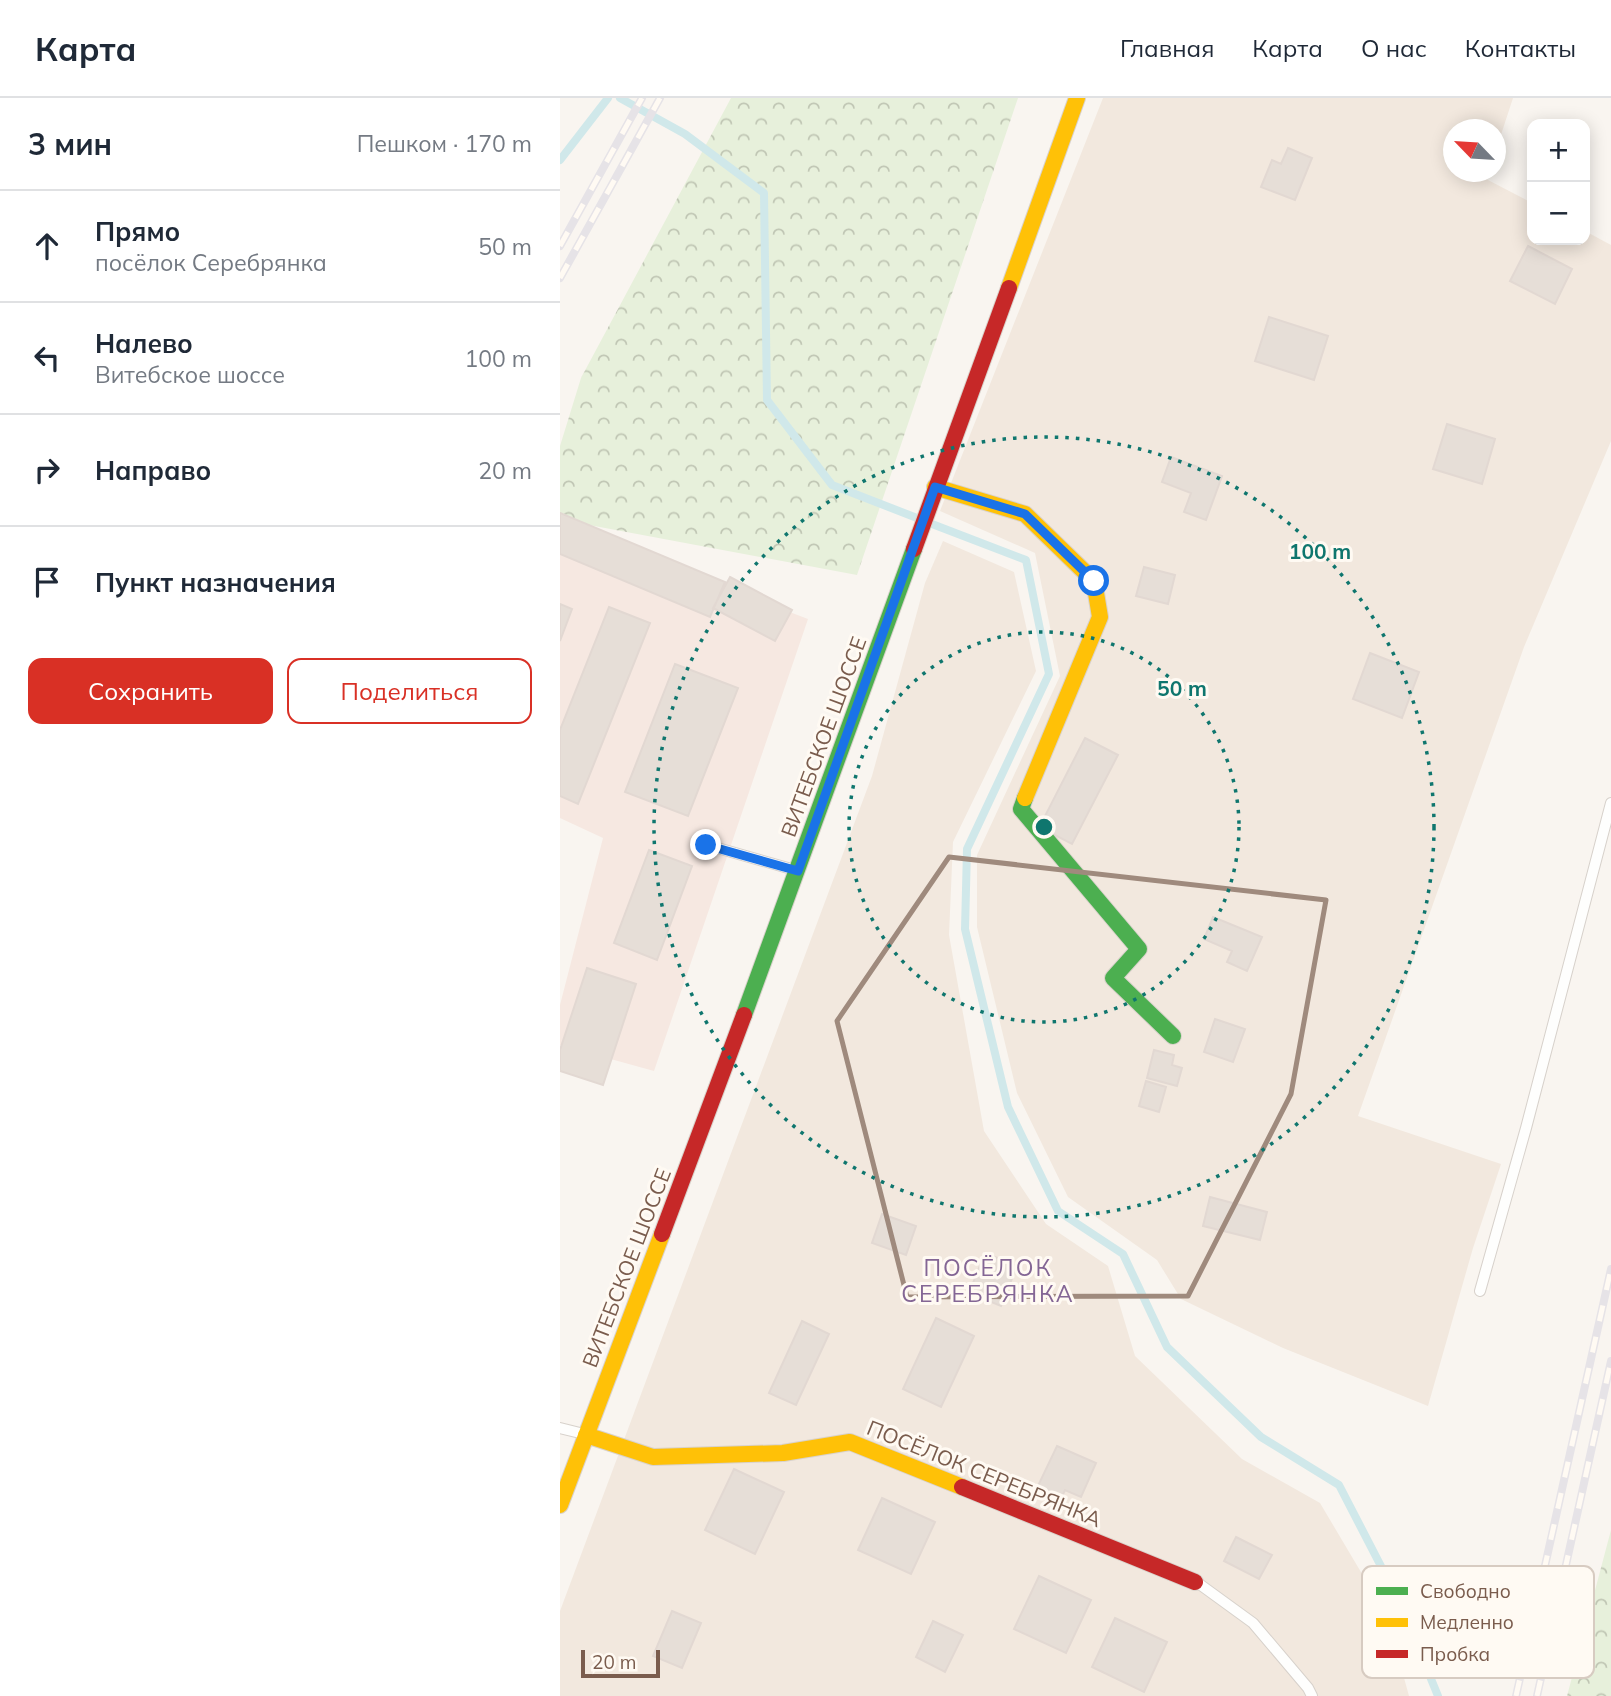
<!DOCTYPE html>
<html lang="ru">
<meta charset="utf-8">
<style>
body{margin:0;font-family:Mulish,sans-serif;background:#f2f2f3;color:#1f2937}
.controls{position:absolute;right:21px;top:21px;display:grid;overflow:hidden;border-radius:14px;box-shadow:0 4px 18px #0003}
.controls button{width:63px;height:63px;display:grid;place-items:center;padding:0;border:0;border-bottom:2px solid #e0e1e3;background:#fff;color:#1f2937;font:35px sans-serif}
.compass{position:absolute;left:883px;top:21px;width:63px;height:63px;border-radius:50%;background:#fff;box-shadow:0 4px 18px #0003;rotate:295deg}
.scale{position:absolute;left:21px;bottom:18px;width:79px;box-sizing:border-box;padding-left:7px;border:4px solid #7a5c4d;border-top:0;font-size:19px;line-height:24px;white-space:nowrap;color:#7a5c4d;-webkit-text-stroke:5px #fffaf3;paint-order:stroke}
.stop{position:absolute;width:21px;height:21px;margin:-16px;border:5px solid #1a73e8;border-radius:50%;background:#fff}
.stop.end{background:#1a73e8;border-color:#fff;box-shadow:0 2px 7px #0008}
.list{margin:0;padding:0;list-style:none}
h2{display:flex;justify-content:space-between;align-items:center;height:91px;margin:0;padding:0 28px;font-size:30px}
h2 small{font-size:23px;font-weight:400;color:#747a83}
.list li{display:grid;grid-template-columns:46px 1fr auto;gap:21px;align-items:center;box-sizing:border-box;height:112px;padding:0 28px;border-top:2px solid #e0e1e3}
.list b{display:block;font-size:26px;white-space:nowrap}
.list p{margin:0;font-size:23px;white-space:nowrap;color:#747a83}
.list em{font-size:23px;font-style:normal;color:#747a83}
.actions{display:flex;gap:14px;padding:21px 28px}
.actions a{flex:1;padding:16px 0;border:2px solid #d93025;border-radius:14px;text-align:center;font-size:24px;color:#d93025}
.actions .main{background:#d93025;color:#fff}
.icon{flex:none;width:38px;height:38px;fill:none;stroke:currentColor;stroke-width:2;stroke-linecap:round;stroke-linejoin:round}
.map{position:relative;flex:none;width:1051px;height:1598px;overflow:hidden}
header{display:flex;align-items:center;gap:42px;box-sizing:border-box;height:98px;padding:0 35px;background:#fff;border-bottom:2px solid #e0e1e3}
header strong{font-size:33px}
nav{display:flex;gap:38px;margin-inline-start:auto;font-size:24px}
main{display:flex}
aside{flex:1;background:#fff}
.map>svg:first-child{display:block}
</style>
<header>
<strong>Карта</strong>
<nav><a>Главная</a><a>Карта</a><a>О нас</a><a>Контакты</a></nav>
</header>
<main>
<aside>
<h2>3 мин<small>Пешком · 170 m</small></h2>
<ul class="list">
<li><svg class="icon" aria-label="ahead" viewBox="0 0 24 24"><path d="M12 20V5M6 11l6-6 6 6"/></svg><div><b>Прямо</b><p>посёлок Серебрянка</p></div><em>50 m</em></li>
<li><svg class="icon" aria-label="left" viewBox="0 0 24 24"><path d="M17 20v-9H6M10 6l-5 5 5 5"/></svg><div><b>Налево</b><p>Витебское шоссе</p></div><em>100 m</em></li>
<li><svg class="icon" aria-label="right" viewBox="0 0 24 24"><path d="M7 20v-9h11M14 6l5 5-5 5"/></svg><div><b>Направо</b></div><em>20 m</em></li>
<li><svg class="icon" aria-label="arrive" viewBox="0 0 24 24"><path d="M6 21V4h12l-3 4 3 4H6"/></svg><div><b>Пункт назначения</b></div></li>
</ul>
<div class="actions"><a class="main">Сохранить</a><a>Поделиться</a></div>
</aside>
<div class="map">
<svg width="1051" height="1598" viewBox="0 0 1051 1598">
<defs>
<pattern id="forest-crowns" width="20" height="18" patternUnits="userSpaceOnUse" patternTransform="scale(1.75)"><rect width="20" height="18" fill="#e7f0db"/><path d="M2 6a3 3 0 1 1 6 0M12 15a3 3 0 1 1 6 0" fill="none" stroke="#c0c6b4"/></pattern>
</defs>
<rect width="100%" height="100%" fill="#f9f5f0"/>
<path fill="#f2e8de" d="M 543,0 L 953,0 L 936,52 L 936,32 L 894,32 L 894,74 L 928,74 L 926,81 L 972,105 L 972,142 L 1025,142 L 1025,133 L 1051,147 L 1051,343 L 964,549 L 798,1018 L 941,1066 L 913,1150 L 868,1308 L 723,1250 L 621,1201 L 597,1162 L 508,1099 L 457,995 L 417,829 L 417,757 L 500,578 L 475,455 L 380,413 Z
M 383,443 L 454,474 L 476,573 L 393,744 L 389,837 L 424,1033 L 486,1126 L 548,1168 L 575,1258 L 682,1361 L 760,1405 L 827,1518 L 849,1598 L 0,1598 L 0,1513 L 312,678 L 365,485 Z"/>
<path fill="#f6e8e1" d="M 11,431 L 248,521 L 94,973 L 0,947 L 0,907 L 43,740 L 0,720 L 0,457 Z"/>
<path fill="url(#forest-crowns)" d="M 171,0 L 458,0 L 297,477 L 13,424 L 0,436 L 0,348 L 21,280 Z
M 1051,1432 L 1051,1598 L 1007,1598 Z"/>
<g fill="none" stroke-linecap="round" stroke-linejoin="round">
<path stroke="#d0e8ea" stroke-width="8" d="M 60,0 L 125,36 L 204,95 L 207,302 L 272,387 L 357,420
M 0,62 L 48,0
M 372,426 L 466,462 L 489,576 L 407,751 L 405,831 L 448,1009 L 498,1113 L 563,1156 L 607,1249 L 701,1339 L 779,1387 L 840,1505 L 878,1598"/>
</g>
<path fill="#e6ded7" stroke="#e2d8d2" stroke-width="2" d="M 728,50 L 752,60 L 735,102 L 701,89 L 712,62 L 721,66 Z
M 968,148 L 1012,171 L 995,206 L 950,183 Z
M 709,219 L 768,238 L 754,282 L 695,263 Z
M 887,326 L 935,341 L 922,386 L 873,371 Z
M 611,359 L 662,378 L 646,422 L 624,414 L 631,395 L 602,384 Z
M 0,415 L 165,484 L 150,519 L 0,456 Z
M 584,469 L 615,477 L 608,506 L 576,498 Z
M 170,479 L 232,512 L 215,543 L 153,510 Z
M 0,506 L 12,511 L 0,543 Z
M 49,509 L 90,525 L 18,706 L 0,698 L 0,632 Z
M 810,555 L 859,574 L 842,620 L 793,601 Z
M 115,566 L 178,590 L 128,718 L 65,694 Z
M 525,640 L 558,657 L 512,746 L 491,735 L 495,726 L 484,720 Z
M 89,752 L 132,768 L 97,862 L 54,845 Z
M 653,819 L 702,839 L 687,873 L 667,864 L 672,853 L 644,841 Z
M 27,870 L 76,886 L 43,987 L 0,973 L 0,952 Z
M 655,921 L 685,931 L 673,964 L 644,954 Z
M 594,952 L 614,957 L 612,967 L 622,970 L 617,988 L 587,980 Z
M 586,983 L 606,989 L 599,1014 L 579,1008 Z
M 650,1099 L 707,1114 L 700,1142 L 643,1128 Z
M 322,1116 L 356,1128 L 346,1157 L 312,1145 Z
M 425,1155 L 457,1168 L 441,1208 L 409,1195 Z
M 376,1220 L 414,1238 L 381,1309 L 343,1291 Z
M 242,1223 L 269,1236 L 236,1307 L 209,1295 Z
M 497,1348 L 536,1365 L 521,1399 L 505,1392 L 500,1403 L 476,1392 Z
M 174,1371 L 224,1394 L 195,1456 L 145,1432 Z
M 322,1400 L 375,1424 L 351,1476 L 298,1452 Z
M 676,1439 L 712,1457 L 699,1481 L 664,1463 Z
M 479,1478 L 531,1502 L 506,1555 L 454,1531 Z
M 112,1513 L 141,1525 L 122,1570 L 93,1558 Z
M 555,1520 L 607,1544 L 584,1594 L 532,1569 Z
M 373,1523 L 403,1537 L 385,1574 L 356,1559 Z"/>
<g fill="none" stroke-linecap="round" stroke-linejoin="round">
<defs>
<path id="lane" d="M 147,747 L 235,772
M 920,1193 L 966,1030 L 1051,705
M 0,1330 L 20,1335
M 638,1485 L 693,1525 L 748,1590 L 752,1598"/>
<path id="fast" d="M 465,700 L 461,711 L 579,851 L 553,880 L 613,938
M 184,917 L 354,451"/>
<path id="slow" d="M 449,190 L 517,0
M 375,389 L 465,416 L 534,483 L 540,519 L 465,700
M 26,1337 L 93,1359 L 223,1355 L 290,1344 L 402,1389
M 0,1407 L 102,1136"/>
<path id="jam" d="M 354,451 L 449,190
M 102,1136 L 184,917
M 402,1389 L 635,1484"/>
</defs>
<use href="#lane" stroke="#d7d1cb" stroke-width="12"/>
<use href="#fast" stroke="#d9d2cb" stroke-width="18"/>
<use href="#slow" stroke="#d9d2cb" stroke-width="18"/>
<use href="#jam" stroke="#d9d2cb" stroke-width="18"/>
<use href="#lane" stroke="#fefefd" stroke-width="10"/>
<use href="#fast" stroke="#4caf50" stroke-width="16"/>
<use href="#slow" stroke="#ffc107" stroke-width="16"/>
<use href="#jam" stroke="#c62828" stroke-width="16"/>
<defs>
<path id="rail" d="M 0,148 L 82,0
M 0,180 L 100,0
M 956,1598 L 1051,1171
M 977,1598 L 1051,1263"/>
</defs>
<use href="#rail" stroke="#e6e3e7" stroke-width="8"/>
<use href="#rail" stroke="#fffaf3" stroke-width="5" stroke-dasharray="16" stroke-linecap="butt"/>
</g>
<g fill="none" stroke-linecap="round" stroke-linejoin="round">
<path stroke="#1a73e8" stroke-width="9" d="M 146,747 L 238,773 L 375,389 L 465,416 L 534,483"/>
</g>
<path fill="none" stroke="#9f8a7d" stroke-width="5" stroke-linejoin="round" d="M 389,759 L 766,802 L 731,996 L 628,1198 L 347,1199 L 277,923 Z"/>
<g fill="none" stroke="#0f766e" stroke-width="3.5" stroke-dasharray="3.5 7">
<circle cx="484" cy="729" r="195"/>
<circle cx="484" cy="729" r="390"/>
</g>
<g text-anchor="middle" stroke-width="6" stroke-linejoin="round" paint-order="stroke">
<g font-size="21" fill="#7a5c4d" stroke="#fffaf3">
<text transform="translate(264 639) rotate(-70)" y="7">ВИТЕБСКОЕ ШОССЕ</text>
<text transform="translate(67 1170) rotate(-69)" y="7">ВИТЕБСКОЕ ШОССЕ</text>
<text transform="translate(424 1376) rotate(22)" y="7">ПОСЁЛОК СЕРЕБРЯНКА</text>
</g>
<g font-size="23" letter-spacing="2" fill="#846695" stroke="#fffaf3">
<text x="428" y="1178">ПОСЁЛОК<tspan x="428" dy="26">СЕРЕБРЯНКА</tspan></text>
</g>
</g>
<rect x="802" y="1468" width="232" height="112" rx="10" fill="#fffaf3" stroke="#d7cbc1" stroke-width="2"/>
<rect x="816" y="1489" width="32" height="8" fill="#4caf50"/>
<rect x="816" y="1520" width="32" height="9" fill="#ffc107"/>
<rect x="816" y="1552" width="32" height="8" fill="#c62828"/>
<g font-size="19" fill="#7a5c4d">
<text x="860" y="1500">Свободно</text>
<text x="860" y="1531">Медленно</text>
<text x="860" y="1563">Пробка</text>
</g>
<circle cx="484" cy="729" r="10" fill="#0f766e" stroke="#fffaf3" stroke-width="3.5"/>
<g font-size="21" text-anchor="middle" font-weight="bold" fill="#0f766e" stroke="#fffaf3" stroke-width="6" stroke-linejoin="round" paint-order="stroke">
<text x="760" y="461">100 m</text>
<text x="622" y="598">50 m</text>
</g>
</svg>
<div class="controls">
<button>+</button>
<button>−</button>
</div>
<svg class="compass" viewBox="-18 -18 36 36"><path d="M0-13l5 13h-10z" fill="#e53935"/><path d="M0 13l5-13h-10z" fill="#747a83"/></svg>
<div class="scale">20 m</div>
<div class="stop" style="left:534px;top:483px"></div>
<div class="stop end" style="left:146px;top:747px"></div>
</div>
</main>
